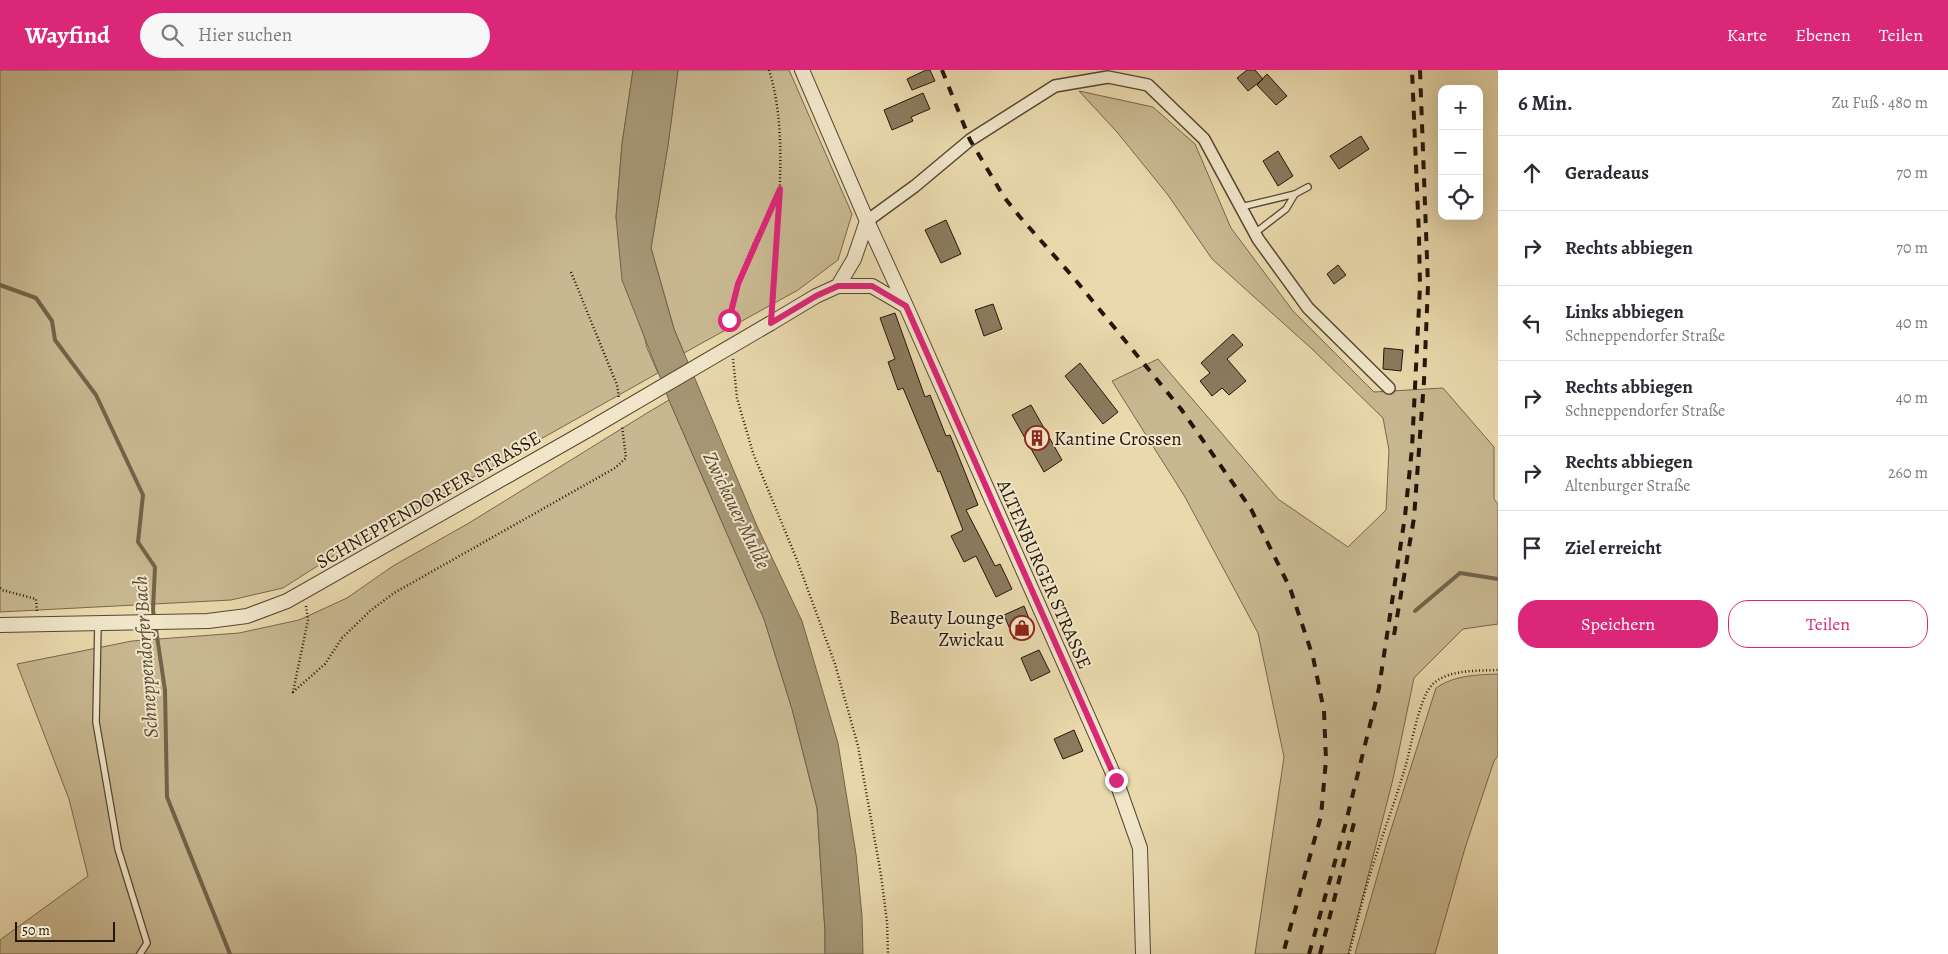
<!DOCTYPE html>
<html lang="de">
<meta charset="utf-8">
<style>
body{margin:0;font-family:Alegreya,serif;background:#f7f7f7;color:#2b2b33}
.controls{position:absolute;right:15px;top:15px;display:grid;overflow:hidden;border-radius:10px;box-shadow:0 5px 20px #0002}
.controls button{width:45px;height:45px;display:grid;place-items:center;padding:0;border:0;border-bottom:1px solid #e1e1e2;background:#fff;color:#2b2b33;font:25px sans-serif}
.scale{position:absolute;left:15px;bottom:12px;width:100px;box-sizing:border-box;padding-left:5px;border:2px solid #241609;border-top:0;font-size:14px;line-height:18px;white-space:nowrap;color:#241609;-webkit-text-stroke:4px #f1e6ca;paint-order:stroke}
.stop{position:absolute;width:15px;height:15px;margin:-11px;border:4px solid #db2777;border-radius:50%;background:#fff}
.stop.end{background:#db2777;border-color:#fff;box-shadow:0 1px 5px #0008}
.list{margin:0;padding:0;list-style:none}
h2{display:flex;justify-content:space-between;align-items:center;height:65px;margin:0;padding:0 20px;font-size:21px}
h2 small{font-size:16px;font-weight:400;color:#7c7c81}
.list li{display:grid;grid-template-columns:32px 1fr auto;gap:15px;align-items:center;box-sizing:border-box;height:75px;padding:0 20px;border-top:1px solid #e1e1e2}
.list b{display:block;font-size:19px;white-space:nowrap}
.list p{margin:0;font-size:16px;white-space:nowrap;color:#7c7c81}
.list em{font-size:16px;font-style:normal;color:#7c7c81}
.actions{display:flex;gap:10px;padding:15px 20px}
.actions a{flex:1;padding:11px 0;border:1px solid #db2777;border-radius:20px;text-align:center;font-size:18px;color:#db2777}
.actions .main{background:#db2777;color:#fff}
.icon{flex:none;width:28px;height:28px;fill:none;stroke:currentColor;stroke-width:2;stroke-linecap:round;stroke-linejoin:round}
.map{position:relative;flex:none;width:1498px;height:884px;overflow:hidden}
header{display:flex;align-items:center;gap:30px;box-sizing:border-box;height:70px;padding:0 25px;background:#db2777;color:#fff}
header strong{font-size:24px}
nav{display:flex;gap:28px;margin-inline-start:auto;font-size:18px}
.search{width:350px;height:45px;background:#f7f7f7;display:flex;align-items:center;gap:12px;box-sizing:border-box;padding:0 18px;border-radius:28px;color:#7c7c81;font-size:19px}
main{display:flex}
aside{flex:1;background:#fff}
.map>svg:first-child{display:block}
</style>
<header>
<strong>Wayfind</strong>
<div class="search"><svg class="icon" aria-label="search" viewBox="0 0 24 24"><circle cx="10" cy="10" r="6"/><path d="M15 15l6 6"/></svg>Hier suchen</div>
<nav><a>Karte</a><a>Ebenen</a><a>Teilen</a></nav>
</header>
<main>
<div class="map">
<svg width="1498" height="884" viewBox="0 0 1498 884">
<rect width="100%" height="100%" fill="#e9d9ad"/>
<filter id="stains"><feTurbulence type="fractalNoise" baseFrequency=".004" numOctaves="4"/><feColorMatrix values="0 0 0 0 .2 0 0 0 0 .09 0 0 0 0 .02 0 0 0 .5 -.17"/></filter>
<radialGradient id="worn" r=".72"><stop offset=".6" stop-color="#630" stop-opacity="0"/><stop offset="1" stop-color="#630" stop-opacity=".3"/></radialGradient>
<path fill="#c8b891" stroke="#76674d" d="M 0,0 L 633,0 L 622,74 L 616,147 L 647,278 L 658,303 L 397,450 L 352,474 L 283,518 L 231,530 L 0,542 Z
M 678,0 L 789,0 L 852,144 L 838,190 L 798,220 L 684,283 L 674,259 L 651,178 L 668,75 Z
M 1079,21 L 1153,37 L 1195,74 L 1231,158 L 1293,241 L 1374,322 L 1443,318 L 1494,377 L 1494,429 L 1498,434 L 1498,554 L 1463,559 L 1414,608 L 1393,709 L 1348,884 L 1255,884 L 1284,687 L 1258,563 L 1185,427 L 1112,311 L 1158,289 L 1278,429 L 1348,477 L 1386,440 L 1389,380 L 1383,348 L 1312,279 L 1212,189 L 1168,125 L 1117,62 Z
M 669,330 L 764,549 L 792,639 L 817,738 L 825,862 L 825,884 L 0,884 L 0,870 L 88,806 L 69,729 L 17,594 L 132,571 L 239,563 L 299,550 L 347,528 L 393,496 L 469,453 L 647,343 Z
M 1498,604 L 1498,686 L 1494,691 L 1465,778 L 1435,884 L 1355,884 L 1387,772 L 1436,618 C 1455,605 1476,605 1498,604 Z"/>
<path fill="#a69775" stroke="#72634a" d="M 633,0 L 678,0 L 668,75 L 651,178 L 674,259 L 757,456 L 802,551 L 838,673 L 856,784 L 862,846 L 863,884 L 825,884 L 825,862 L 817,738 L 792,639 L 764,549 L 669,330 L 622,210 L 616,147 L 622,74 Z"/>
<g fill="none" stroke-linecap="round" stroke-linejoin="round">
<path stroke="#72634a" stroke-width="4" d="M 0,215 L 36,228 L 52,251 L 55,270 L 96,325 L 143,425 L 138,472 L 155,497 L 153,540 L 165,620 L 167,727 L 230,884
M 1415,541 L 1460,503 L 1498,509"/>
</g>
<path fill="#8a7b5e" stroke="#241609" d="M 926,0 L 930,0 L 935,11 L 912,20 L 907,9 Z
M 1247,0 L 1255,0 L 1263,9 L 1248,21 L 1237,8 Z
M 1267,4 L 1287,26 L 1276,35 L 1257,15 Z
M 923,23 L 930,39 L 911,47 L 913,51 L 892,60 L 884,40 Z
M 1361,66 L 1369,79 L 1339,99 L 1330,86 Z
M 1278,81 L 1293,106 L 1278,116 L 1263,91 Z
M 946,150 L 961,184 L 941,193 L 925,160 Z
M 1338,195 L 1346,205 L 1334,214 L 1327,204 Z
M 993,234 L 1002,259 L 984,266 L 975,240 Z
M 895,243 L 925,327 L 930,325 L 946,366 L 950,365 L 978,435 L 966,440 L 995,496 L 1000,494 L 1012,519 L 996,527 L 976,486 L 964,492 L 951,466 L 963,460 L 940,401 L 938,402 L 903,318 L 898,320 L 888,292 L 895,289 L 880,248 Z
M 1233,264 L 1243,275 L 1227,289 L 1246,311 L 1229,325 L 1222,318 L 1212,326 L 1200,311 L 1210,303 L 1201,293 Z
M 1384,278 L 1403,280 L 1401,301 L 1383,299 Z
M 1080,293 L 1118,342 L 1103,354 L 1065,306 Z
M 1031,335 L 1062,390 L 1044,402 L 1012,345 Z
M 1024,536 L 1034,561 L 1014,569 L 1004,545 Z
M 1039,580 L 1050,602 L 1031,611 L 1021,588 Z
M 1074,660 L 1083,681 L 1063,689 L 1054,669 Z"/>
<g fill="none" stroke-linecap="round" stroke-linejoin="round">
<defs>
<path id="service" d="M 1241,137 L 1295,124 L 1308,117
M 1255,163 L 1286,139 L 1295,124
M 98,553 L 96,652 L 118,779 L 147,873 L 140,884"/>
<path id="minor" d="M 867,151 L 915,116 L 970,70 L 1055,16 L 1108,7 L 1148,15 L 1204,69 L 1258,169 L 1308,238 L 1389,318"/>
<path id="tertiary" d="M 802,0 L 867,151 L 906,236 L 1116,710 L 1140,778 L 1143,884
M 838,216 L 872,216 L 906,236
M 771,253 L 816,226 L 838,216 L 854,189 L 867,151
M 0,555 L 208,551 L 247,546 L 287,531 L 588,360"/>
</defs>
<use href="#service" stroke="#554732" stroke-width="8"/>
<use href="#minor" stroke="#554732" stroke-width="14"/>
<use href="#tertiary" stroke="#554732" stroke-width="16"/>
<path stroke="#241609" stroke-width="2.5" stroke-dasharray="1 2.5" stroke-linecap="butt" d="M 769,0 C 785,51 780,108 778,160 C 776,186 776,212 773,237
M 571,202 L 617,315 L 619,328
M 730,261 C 726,220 763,156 780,119
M 733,289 L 737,328 L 753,383 L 797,490 L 835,594 L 858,676 L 881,805 L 887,852 L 888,884
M 0,518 L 2,520 L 36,529 L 37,542
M 306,536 L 308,550 L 293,622 L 325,594 L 342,568 L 370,541 L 394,523 L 615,398 L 626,388 L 622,356
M 1349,884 C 1357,853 1364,822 1374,792 C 1384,760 1396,729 1405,698 C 1411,678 1419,628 1432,615 C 1447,599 1478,601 1498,600"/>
<use href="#service" stroke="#f1e6ca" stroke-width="5.5"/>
<use href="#minor" stroke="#f1e6ca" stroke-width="11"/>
<use href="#tertiary" stroke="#f1e6ca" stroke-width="14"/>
<path stroke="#241609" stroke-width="4" stroke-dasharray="9 9" stroke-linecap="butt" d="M 942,0 L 970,70 L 1004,127 L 1020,147 L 1073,207 L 1181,339 L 1251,439 L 1290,518 L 1313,587 L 1324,641 L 1326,690 L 1321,746 L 1283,884
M 1394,565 L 1414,448 L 1424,311 L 1428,215 L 1420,0
M 1309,884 L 1345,756 L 1379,618 L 1405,446 L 1412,378 L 1420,216 L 1419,166 L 1412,0
M 1320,884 L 1355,749"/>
<defs>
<path id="tertiary-bridge" d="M 588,360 L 771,253"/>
</defs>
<use href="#tertiary-bridge" stroke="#554732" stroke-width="16" stroke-linecap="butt"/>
<use href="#tertiary-bridge" stroke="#f1e6ca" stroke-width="14"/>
</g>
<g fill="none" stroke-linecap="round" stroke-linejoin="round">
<path stroke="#db2777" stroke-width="6" d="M 729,250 L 738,214 L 780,119 L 771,253 L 816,226 L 838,216 L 872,216 L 906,236 L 1116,710"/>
</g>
<defs>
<symbol id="building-ring" viewBox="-11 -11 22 22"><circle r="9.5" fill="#f1e6ca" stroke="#8f2418" stroke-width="1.5"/><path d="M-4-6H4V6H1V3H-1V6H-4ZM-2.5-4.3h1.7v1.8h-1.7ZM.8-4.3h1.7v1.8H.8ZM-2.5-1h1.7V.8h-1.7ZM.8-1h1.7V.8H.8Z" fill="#8f2418"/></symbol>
<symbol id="shop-ring" viewBox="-11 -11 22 22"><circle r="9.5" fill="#f1e6ca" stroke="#8f2418" stroke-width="1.5"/><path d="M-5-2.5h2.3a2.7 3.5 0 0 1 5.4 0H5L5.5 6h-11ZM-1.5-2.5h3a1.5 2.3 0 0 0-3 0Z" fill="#8f2418"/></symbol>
</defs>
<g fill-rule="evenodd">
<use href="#building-ring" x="1023" y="354" width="28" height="28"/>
<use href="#shop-ring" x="1008" y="544" width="28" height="28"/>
</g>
<g text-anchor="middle" stroke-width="4" stroke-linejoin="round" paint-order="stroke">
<g font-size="19" fill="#241609" stroke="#f1e6ca" text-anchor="start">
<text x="1054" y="375">Kantine Crossen</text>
<text x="1004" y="554" text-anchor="end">Beauty Lounge<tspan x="1004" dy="22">Zwickau</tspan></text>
</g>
<g font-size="19" fill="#241609" stroke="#f1e6ca">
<text transform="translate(428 429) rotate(-30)" y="7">SCHNEPPENDORFER STRASSE</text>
<text transform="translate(1045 504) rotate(66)" y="7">ALTENBURGER STRASSE</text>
</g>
<g font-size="20" font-style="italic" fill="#584a34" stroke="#f1e6ca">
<text transform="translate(737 440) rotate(64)" y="7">Zwickauer Mulde</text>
<text transform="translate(145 587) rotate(-94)" y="7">Schneppendorfer Bach</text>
</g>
</g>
<rect width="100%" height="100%" filter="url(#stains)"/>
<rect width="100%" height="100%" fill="url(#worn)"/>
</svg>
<div class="controls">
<button>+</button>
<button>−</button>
<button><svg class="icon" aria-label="locate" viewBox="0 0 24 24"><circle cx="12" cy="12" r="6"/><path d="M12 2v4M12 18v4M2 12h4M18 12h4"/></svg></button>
</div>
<div class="scale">50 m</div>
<div class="stop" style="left:729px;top:250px"></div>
<div class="stop end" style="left:1116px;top:710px"></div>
</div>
<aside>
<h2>6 Min.<small>Zu Fuß · 480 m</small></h2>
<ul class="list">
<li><svg class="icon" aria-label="ahead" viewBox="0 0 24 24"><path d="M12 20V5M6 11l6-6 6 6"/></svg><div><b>Geradeaus</b></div><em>70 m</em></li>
<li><svg class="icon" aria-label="right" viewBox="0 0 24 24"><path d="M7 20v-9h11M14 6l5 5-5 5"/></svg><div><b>Rechts abbiegen</b></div><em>70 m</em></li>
<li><svg class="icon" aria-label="left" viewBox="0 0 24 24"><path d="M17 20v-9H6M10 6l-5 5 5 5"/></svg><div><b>Links abbiegen</b><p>Schneppendorfer Straße</p></div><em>40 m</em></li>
<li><svg class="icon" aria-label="right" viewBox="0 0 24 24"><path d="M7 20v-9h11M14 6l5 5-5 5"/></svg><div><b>Rechts abbiegen</b><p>Schneppendorfer Straße</p></div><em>40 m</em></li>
<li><svg class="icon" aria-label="right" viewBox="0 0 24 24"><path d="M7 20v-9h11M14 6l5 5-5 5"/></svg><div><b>Rechts abbiegen</b><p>Altenburger Straße</p></div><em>260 m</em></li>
<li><svg class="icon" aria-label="arrive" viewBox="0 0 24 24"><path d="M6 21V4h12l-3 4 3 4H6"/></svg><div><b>Ziel erreicht</b></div></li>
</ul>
<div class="actions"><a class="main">Speichern</a><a>Teilen</a></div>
</aside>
</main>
